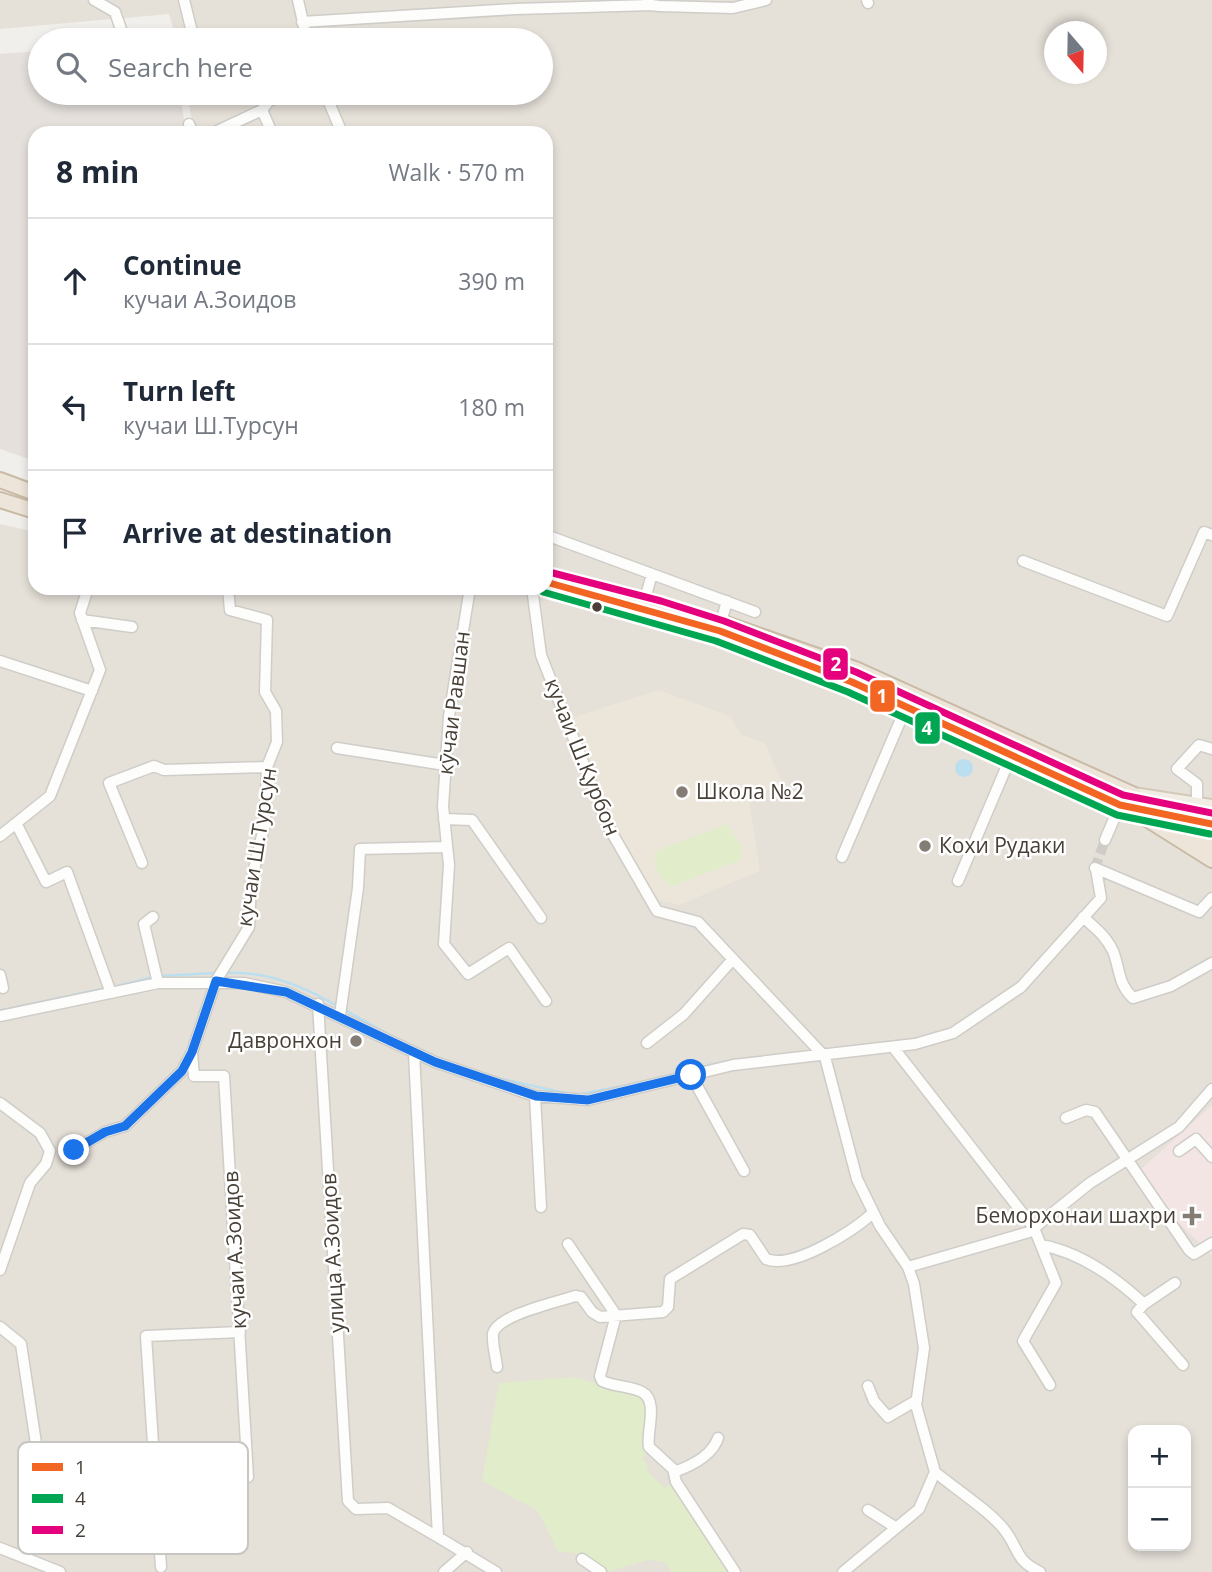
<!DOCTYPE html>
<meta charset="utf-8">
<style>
body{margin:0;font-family:"Open Sans",sans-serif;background:#f2f2f3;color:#1f2937}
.controls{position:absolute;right:21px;bottom:21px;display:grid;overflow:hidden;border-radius:14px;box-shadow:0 4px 10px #0003}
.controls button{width:63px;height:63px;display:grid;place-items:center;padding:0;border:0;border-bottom:2px solid #e0e1e3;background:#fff;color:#1f2937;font:35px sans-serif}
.compass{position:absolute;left:1044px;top:21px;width:63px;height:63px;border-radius:50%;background:#fff;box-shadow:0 4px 10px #0003;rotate:160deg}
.stop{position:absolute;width:21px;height:21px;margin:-16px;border:5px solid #1a73e8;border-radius:50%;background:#fff}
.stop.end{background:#1a73e8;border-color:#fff;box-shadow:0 2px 7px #0008}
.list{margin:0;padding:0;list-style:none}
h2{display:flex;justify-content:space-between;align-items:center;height:91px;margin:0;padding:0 28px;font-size:30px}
h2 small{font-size:23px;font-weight:400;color:#747a83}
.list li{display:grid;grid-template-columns:46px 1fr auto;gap:21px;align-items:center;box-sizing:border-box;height:126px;padding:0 28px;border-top:2px solid #e0e1e3}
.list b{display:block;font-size:26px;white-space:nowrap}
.list p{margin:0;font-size:23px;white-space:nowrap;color:#747a83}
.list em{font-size:23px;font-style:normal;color:#747a83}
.icon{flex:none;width:38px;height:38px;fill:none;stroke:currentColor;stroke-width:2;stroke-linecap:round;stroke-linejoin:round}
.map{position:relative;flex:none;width:1212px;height:1572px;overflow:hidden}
.search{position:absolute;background:#fff;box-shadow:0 4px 10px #0003;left:28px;top:28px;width:525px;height:77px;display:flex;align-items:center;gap:18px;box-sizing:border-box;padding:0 24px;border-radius:38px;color:#747a83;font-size:26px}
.panel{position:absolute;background:#fff;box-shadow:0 4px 10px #0003;left:28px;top:126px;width:525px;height:469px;border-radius:21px}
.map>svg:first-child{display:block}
</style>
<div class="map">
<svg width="1212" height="1572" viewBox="0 0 1212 1572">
<rect width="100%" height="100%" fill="#f1efeb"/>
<path fill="#e5e0d8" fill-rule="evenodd" d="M 0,0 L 1212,0 L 1212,1572 L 0,1572 L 0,524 L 35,532 L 35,588 L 546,588 L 546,133 L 194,133 L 187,93 L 541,93 L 541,40 L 177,40 L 169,14 L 0,29 ZM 1054,32 L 1096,32 L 1096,74 L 1054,74 ZM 1133,1430 L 1186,1430 L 1186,1546 L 1133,1546 Z"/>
<path fill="#e5e0dc" d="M 40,51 L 40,93 L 180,93 L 186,133 L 35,133 L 35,461 L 0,449 L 0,54 Z"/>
<path fill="#ece5da" d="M 659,690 L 730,716 L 742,735 L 765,743 L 782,783 L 749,800 L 760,871 L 679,905 L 656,900 L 607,815 L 570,718 Z"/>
<path fill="#f3e5e3" d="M 1212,1105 L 1212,1255 L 1131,1178 Z"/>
<path fill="#e1eccb" d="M 727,824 L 742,846 L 741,860 L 670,887 C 659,877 653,866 655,851 Z
M 574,1377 L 642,1395 L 649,1402 L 648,1452 L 642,1459 L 649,1466 L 646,1470 L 665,1488 L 669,1484 L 733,1572 L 672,1572 L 664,1562 L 648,1560 L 607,1572 C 592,1557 579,1553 558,1551 L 538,1511 L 482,1481 L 499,1383 Z"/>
<path fill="#bbdfef" d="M955 768a9 9 0 1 1 18 0a9 9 0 1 1-18 0Z"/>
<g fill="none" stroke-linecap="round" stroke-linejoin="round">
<path stroke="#bbdfef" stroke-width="2.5" d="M 226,973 C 266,970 305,987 339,1007
M 160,976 L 216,973
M 113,987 L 154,977
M 3,1010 L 106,988
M 345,1010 L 397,1039
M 682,1072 L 723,1062
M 494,1077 L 569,1094
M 576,1095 L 648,1081"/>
<path stroke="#cfccc7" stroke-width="10" stroke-dasharray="10 5" stroke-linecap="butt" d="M 1095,868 L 1105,840"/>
<defs>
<path id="minor" d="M 94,0 L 115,12 L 123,35
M 184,0 L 191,28
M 298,0 L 307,40
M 648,0 L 651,5 L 659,6 L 733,8 L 766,0
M 867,0 L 868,3
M 302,22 L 516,9 L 651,5
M 325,93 L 342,133
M 189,124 L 193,133
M 213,133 L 262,110
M 272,133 L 262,110 L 269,101 L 288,93
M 546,535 L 755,612
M 1023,561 L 1167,616 L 1204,532 L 1212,535
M 470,588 L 449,716 L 443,806 L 449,865 L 444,944 L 468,974 L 509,948 L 546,1001
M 532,588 L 541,655 L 608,826 L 657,911 L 698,922 L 825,1057 L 857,1179 L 880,1226 L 908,1267 L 914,1284 L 924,1348 L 916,1405 L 935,1472 L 919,1509 L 843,1572
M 645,599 L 652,574
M 82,620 L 132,627
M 721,622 L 727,601
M 0,661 L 92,691
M 337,748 L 445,765
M 1197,802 L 1197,784 L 1177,769 L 1199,745 L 1212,749
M 444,819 L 472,820 L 541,918
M 16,823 L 46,882 L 67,872 L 111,993
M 0,836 L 50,796 L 100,670 L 80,613 L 88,588
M 1105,840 L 1120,805
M 842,857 L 907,705
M 142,863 L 109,783 L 154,766 L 164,770 L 267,767
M 1095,868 L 1199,912 L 1212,898
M 958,881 L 1011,756
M 153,917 L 144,924 L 158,983
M 1083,917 C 1094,927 1106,936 1113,951 C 1120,969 1118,984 1133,998 L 1171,986 L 1212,963
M 0,975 L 3,988
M 318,1004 L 348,1501 L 356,1509 L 388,1508 L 438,1537
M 340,1015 L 358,888 L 360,849 L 446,847
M 0,1016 L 158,983 L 244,983 L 286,992 L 435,1062 L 535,1096 L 588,1100 L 733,1065 L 915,1044 L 953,1033 L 1021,987 L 1101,898 L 1096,869
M 647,1043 L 684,1014 L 733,959
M 893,1047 L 1034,1228 L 1056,1283 L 1023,1341 L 1050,1385
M 192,1053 L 194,1076 L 224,1076 L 248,1477
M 414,1053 L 438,1537 L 496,1572
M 691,1075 L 744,1171
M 535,1096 L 541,1207
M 0,1103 L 40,1133 L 50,1151 L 46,1164 L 30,1183 L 0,1270
M 1066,1118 L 1086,1110 L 1095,1112 L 1189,1250 L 1194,1254 L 1212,1243
M 74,1150 L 105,1132 L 125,1126 L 182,1071 L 192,1052 L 216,981 L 249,927 L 251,882 L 265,823 L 267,767 L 277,742 L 276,711 L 265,692 L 267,620 L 230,610 L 228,588
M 1179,1151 L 1196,1139 L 1212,1157
M 568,1244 L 616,1315 L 600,1376 L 602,1381 C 615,1387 630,1386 642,1392 C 659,1401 646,1432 649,1447 L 673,1469 L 676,1482 L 735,1572
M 1041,1245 C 1080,1252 1115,1277 1144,1304 L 1175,1283
M 908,1267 L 1029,1232 L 1090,1183 L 1179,1127 L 1212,1089
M 1144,1304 L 1137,1312 L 1183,1365
M 0,1327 L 21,1344 L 40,1470
M 497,1367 C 496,1357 492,1344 493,1334 C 496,1315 558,1302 575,1296 L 581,1297 L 592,1312 L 600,1317 L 663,1312 L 668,1307 L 670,1279 L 743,1234 L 750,1235 L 766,1259 C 793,1270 853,1231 873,1213
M 868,1386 L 874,1401 L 888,1417 L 917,1400
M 674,1472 C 691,1466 712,1456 718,1438
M 935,1472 C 953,1487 994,1514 1006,1532 C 1020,1551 1015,1560 1040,1572
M 868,1510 L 895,1527
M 0,1548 L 60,1572
M 582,1559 L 601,1572
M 161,1567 L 146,1336 L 240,1332
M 444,1572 L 467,1552"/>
<path id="major" d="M 1133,794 L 1212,806
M 1166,816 L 1212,824"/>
<path id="highway" d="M 0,480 L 35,493
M 0,500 L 35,511
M 546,582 L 658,611 L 720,631 L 852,682 L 1131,809 L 1212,860
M 726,624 L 855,669 L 1132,794 L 1212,847
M 1198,848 L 1212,823"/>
</defs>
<use href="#minor" stroke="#cfcdc8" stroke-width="13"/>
<use href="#major" stroke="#d3c9b8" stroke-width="16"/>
<use href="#highway" stroke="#c9baa6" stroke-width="18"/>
<use href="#minor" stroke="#fdfdfc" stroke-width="10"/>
<use href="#major" stroke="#f1ece4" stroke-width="12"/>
<use href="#highway" stroke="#ede5d9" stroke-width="14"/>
<defs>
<path id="bus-1" d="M 546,582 L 720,631 L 852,682 L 1120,805 L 1212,824"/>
<path id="bus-2" d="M 543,592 L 716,641 L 848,692 L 1117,815 L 1210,834"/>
<path id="bus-3" d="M 549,572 L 661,601 L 724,621 L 856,672 L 1123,795 L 1212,813"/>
</defs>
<use href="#bus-1" stroke="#fff" stroke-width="12"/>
<use href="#bus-2" stroke="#fff" stroke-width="12"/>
<use href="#bus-3" stroke="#fff" stroke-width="12"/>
<use href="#bus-1" stroke="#f26522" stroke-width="7"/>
<use href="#bus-2" stroke="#00a651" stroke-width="7"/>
<use href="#bus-3" stroke="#e5007d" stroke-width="7"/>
</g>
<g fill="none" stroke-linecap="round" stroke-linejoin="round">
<path stroke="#1a73e8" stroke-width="9" d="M 74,1150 L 105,1132 L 125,1126 L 182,1071 L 192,1052 L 216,981 L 286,992 L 435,1062 L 536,1096 L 588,1100 L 691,1075"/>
</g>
<circle fill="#484037" stroke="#fff" stroke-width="2.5" cx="597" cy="607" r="6"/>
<g fill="#837d76" stroke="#fff" stroke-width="2.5">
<circle cx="682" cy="792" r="7"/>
<circle cx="925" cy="846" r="7"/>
<circle cx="356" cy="1041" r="7"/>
<path d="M1188.5 1205.5h7v7h7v7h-7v7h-7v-7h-7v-7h7z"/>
</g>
<g text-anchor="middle" stroke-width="5" stroke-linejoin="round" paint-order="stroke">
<g font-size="21" fill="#484037" stroke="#fff">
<text transform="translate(454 703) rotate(-83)" y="7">кӯчаи Равшан</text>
<text transform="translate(582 757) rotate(68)" y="7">кучаи Ш.Қурбон</text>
<text transform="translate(257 847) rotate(-81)" y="7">кучаи Ш.Турсун</text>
<text transform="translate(235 1250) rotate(-93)" y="7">кучаи А.Зоидов</text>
<text transform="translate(333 1253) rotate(-93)" y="7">улица А.Зоидов</text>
</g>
<g font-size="21" fill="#484037" stroke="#fff" text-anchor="start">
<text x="696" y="799">Школа №2</text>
<text x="939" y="853">Кохи Рудаки</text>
<text x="342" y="1048" text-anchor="end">Давронхон</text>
<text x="1176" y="1223" text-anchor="end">Беморхонаи шахри</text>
</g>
</g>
<rect x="18" y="1442" width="230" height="112" rx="10" fill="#fff" stroke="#c8c6c3" stroke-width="2"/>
<rect x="32" y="1463" width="31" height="8" fill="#f26522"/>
<rect x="32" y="1494" width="31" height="9" fill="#00a651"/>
<rect x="32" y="1526" width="31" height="8" fill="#e5007d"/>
<g font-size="19" fill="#484037">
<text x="75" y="1474">1</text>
<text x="75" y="1505">4</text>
<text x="75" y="1537">2</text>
</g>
<g stroke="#fff" stroke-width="2.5">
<rect x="822" y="647" width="27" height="34" rx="7" fill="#e5007d"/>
<rect x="869" y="679" width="27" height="34" rx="7" fill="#f26522"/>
<rect x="914" y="711" width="27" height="34" rx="7" fill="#00a651"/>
</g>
<g font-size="19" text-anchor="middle" font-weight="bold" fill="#fff">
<text x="836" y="671">2</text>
<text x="882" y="703">1</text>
<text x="927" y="735">4</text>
</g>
</svg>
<div class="controls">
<button>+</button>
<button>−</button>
</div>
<svg class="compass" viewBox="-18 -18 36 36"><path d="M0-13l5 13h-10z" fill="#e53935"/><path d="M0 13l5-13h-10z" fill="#747a83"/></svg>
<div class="stop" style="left:691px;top:1075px"></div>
<div class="stop end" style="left:74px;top:1150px"></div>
<div class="search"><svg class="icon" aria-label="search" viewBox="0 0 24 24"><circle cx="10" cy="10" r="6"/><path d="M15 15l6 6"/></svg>Search here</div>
<section class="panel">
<h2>8 min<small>Walk · 570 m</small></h2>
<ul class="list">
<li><svg class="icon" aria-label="ahead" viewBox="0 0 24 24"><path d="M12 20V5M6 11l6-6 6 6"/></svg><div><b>Continue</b><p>кучаи А.Зоидов</p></div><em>390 m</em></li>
<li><svg class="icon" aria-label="left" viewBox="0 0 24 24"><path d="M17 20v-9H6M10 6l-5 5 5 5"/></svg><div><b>Turn left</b><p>кучаи Ш.Турсун</p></div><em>180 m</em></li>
<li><svg class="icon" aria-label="arrive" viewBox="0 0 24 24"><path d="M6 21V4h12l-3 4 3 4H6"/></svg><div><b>Arrive at destination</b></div></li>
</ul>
</section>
</div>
